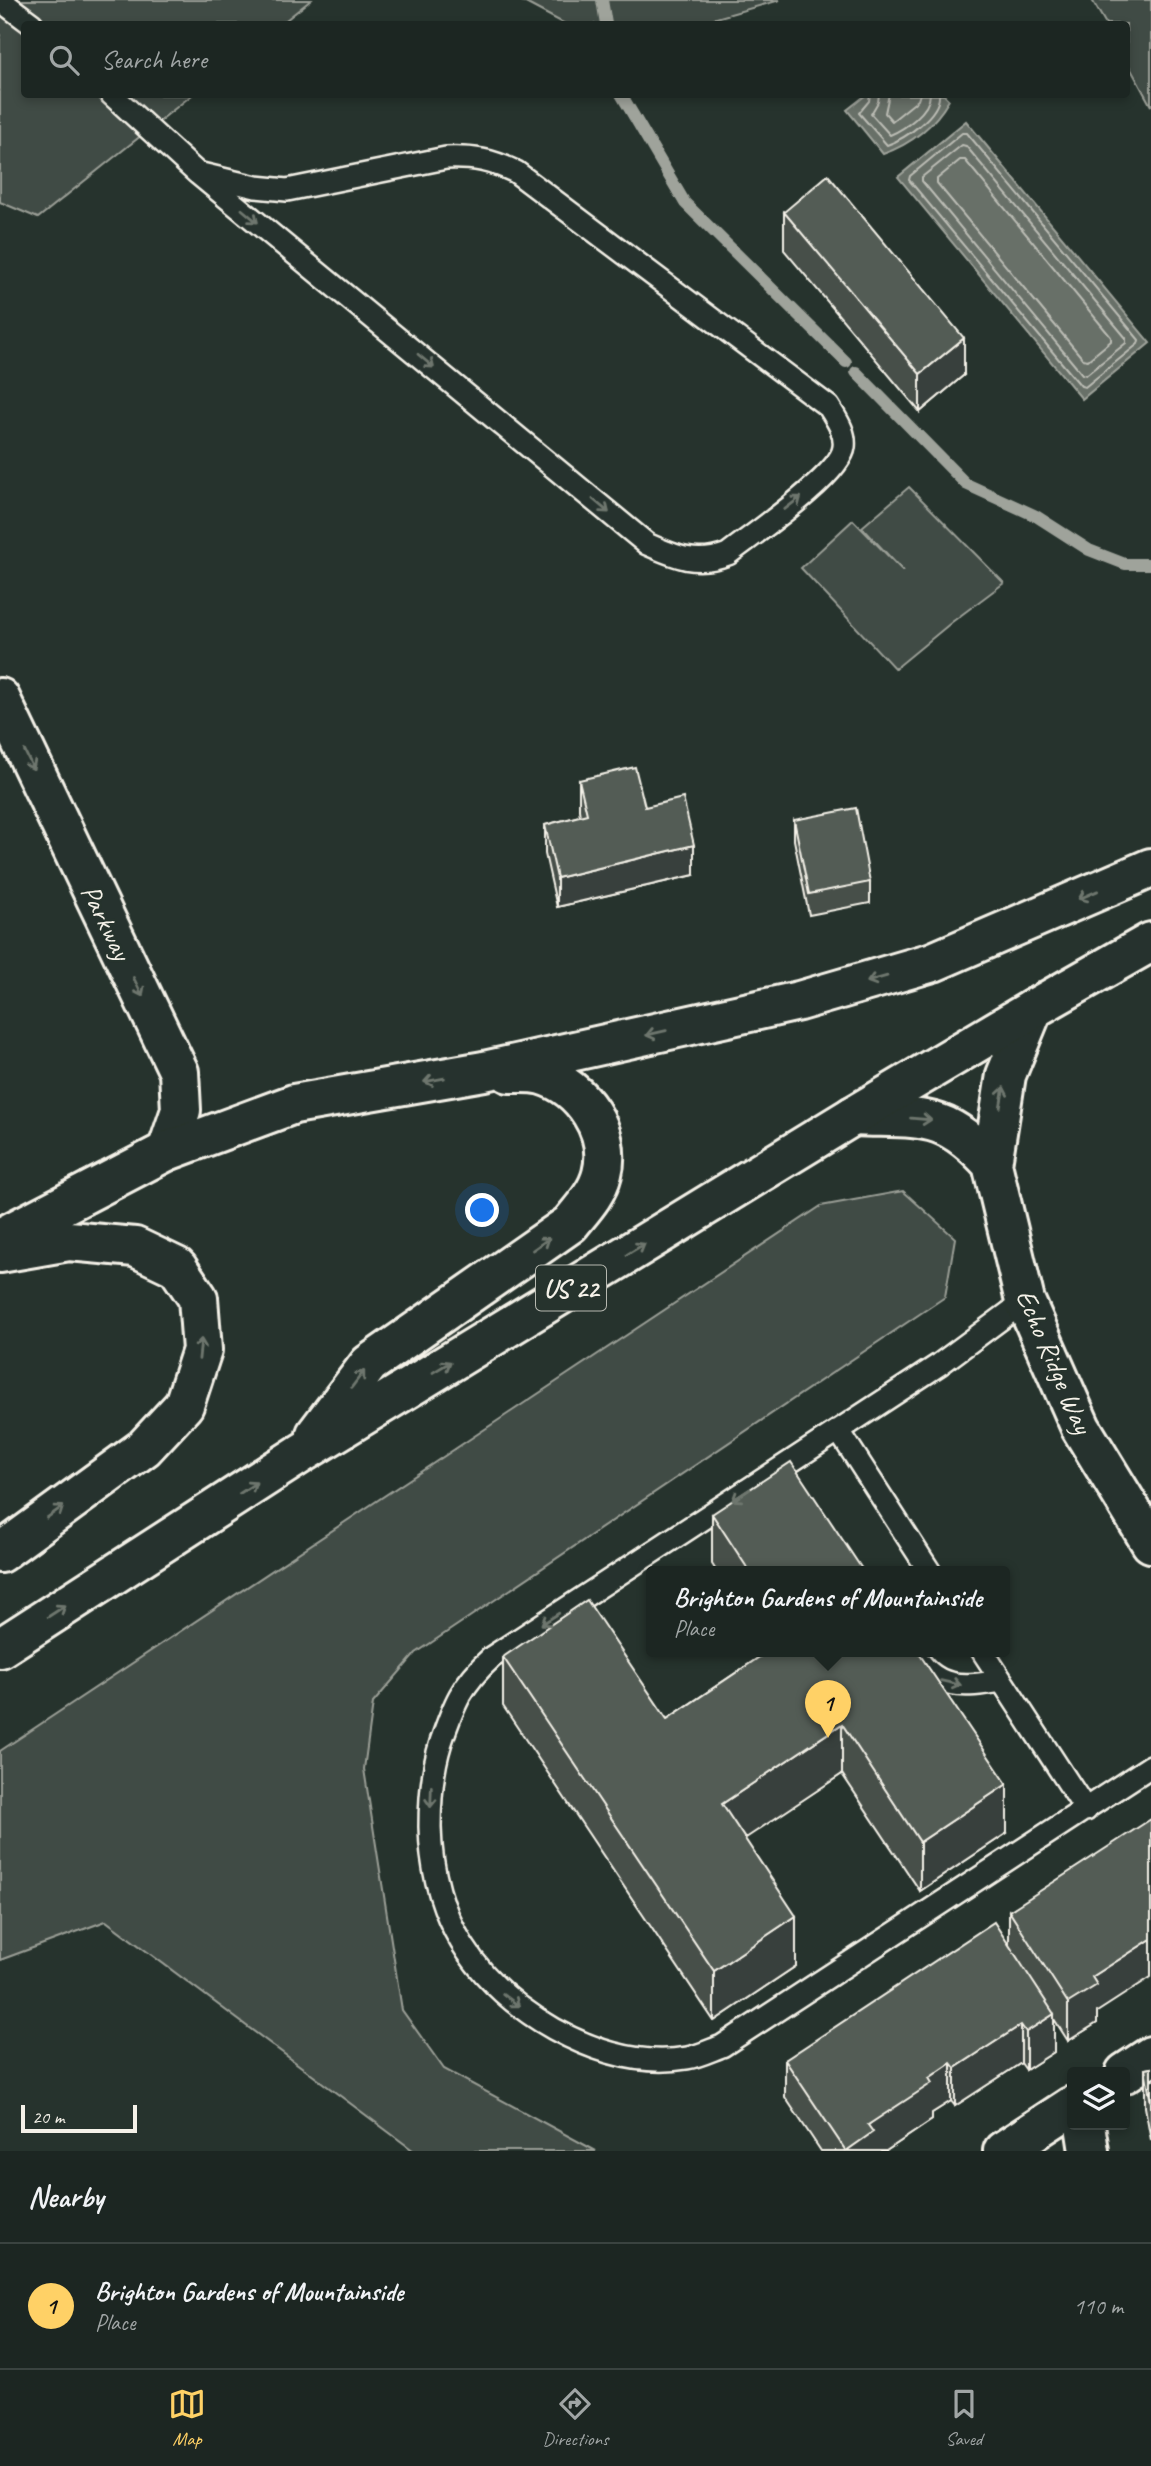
<!DOCTYPE html>
<style>
body{margin:0;font-family:Caveat,sans-serif;background:#252e2a;color:#f1f3f6}
.controls{position:absolute;right:21px;bottom:21px;display:grid;overflow:hidden;border-radius:7px;box-shadow:0 4px 10px #0003}
.controls button{width:63px;height:63px;display:grid;place-items:center;padding:0;border:0;border-bottom:2px solid #3a4340;background:#1c2622;color:#f1f3f6;font:35px sans-serif}
.scale{position:absolute;left:21px;bottom:18px;width:116px;box-sizing:border-box;padding-left:7px;border:4px solid #f4f1e8;border-top:0;font-size:19px;line-height:24px;white-space:nowrap;color:#f4f1e8;-webkit-text-stroke:5px #26332d;paint-order:stroke}
.you{position:absolute;left:483px;top:1211px;width:24px;height:24px;margin:-18px;border:5px solid #fff;border-radius:50%;background:#1a73e8;box-shadow:0 0 0 10px #1a73e833}
.badge{display:grid;place-items:center;width:46px;height:46px;border-radius:50%;background:#ffd166;color:#111;font-size:23px;font-weight:700}
.pin{position:absolute;translate:-50% -58px;filter:drop-shadow(0 2px 4px #0008)}
.pin::after{content:'';position:absolute;top:37px;width:24px;height:21px;background:inherit;clip-path:polygon(0 0,100% 0,50% 100%)}
.popup{position:absolute;left:646px;top:1566px;width:364px;height:91px;box-sizing:border-box;display:grid;place-content:center;border-radius:7px;background:#1c2622;filter:drop-shadow(0 2px 5px #0005);font-size:23px;white-space:nowrap;color:#a0a5a5}
.popup b{font-size:26px;color:#f1f3f6}
.popup::after{content:'';position:absolute;left:50%;top:100%;margin-left:-14px;border:14px solid transparent;border-top-color:#1c2622}
.list{margin:0;padding:0;list-style:none}
h2{display:flex;justify-content:space-between;align-items:center;height:91px;margin:0;padding:0 28px;font-size:30px}
h2 small{font-size:23px;font-weight:400;color:#a0a5a5}
.list li{display:grid;grid-template-columns:46px 1fr auto;gap:21px;align-items:center;box-sizing:border-box;height:126px;padding:0 28px;border-top:2px solid #3a4340}
.list b{display:block;font-size:26px;white-space:nowrap}
.list p{margin:0;font-size:23px;white-space:nowrap;color:#a0a5a5}
.list em{font-size:23px;font-style:normal;color:#a0a5a5}
.icon{flex:none;width:38px;height:38px;fill:none;stroke:currentColor;stroke-width:2;stroke-linecap:round;stroke-linejoin:round}
.map{position:relative;flex:none;width:1151px;height:2151px;overflow:hidden}
.search{position:absolute;background:#1c2622;box-shadow:0 4px 10px #0003;left:21px;right:21px;top:21px;height:77px;display:flex;align-items:center;gap:18px;box-sizing:border-box;padding:0 24px;border-radius:7px;color:#a0a5a5;font-size:26px}
.sheet{height:217px;background:#1c2622}
nav{display:flex;justify-content:space-around;align-items:center;box-sizing:border-box;height:98px;border-top:2px solid #3a4340;background:#1c2622;font-size:19px;color:#a0a5a5}
nav a{display:grid;justify-items:center;gap:4px}
nav .on{color:#ffd166}
.map>svg:first-child{display:block}
</style>
<div class="map">
<svg width="1151" height="2151" viewBox="0 0 1151 2151">
<rect width="100%" height="100%" fill="#26332d"/>
<filter id="ink" filterUnits="userSpaceOnUse"><feTurbulence type="fractalNoise" baseFrequency=".0143" numOctaves="2"/><feDisplacementMap in="SourceGraphic" scale="14" xChannelSelector="R" yChannelSelector="G"/><feConvolveMatrix kernelMatrix="1 2 1 2 8 2 1 2 1" color-interpolation-filters="sRGB"/></filter>
<g filter="url(#ink)">
<path fill="#414b45" stroke="#9a9e96" stroke-width="2" d="M 0,0 L 311,0 L 281,24 L 24,24 L 24,94 L 192,95 L 38,218 L 0,202 Z
M 520,0 L 780,0 L 695,24 L 565,24 Z
M 1092,0 L 1151,0 L 1151,106 L 1127,62 L 1126,24 L 1106,24 Z
M 909,487 L 1004,583 L 952,622 L 895,669 L 801,568 L 853,520 L 903,571 L 862,527 Z
M 903,1191 L 955,1238 L 945,1297 L 416,1653 L 373,1703 L 364,1769 L 402,2010 L 444,2069 L 596,2151 L 414,2151 L 106,1921 L 0,1960 L 0,1751 L 821,1206 Z"/>
<path fill="#676f68" stroke="#9fa39b" stroke-width="2" d="M 866,95 L 944,95 L 949,100 C 934,126 911,144 883,154 L 847,110 Z
M 966,121 L 1150,343 L 1082,399 L 898,177 Z"/>
<g fill="none" stroke-linecap="round" stroke-linejoin="round">
<path stroke="#bcbdb5" stroke-width="2" d="M 870,94 L 869,101 L 859,113 L 887,145 C 904,139 941,115 939,94
M 879,94 L 878,102 L 871,114 L 890,135 C 904,129 930,112 930,94
M 889,94 L 885,113 L 892,121 L 918,100 L 920,94
M 962,133 L 967,133 L 1139,340 L 1138,344 L 1085,387 L 1081,386 L 909,180 L 910,176 Z
M 962,145 L 966,146 L 1126,338 L 1126,343 L 1086,375 L 1082,374 L 922,181 L 922,177 Z
M 960,160 L 965,160 L 1111,337 L 1111,341 L 1088,360 L 1083,359 L 937,183 L 937,179 Z"/>
<path stroke="#9fa39b" stroke-width="12" d="M 602,0 L 606,24
M 621,94 L 685,203 L 846,362
M 856,372 L 966,484 L 1036,516 L 1089,550 L 1125,564 L 1151,564"/>
<defs>
<path id="service" d="M 0,0 L 32,24
M 111,94 L 197,173 L 647,544 C 676,557 697,566 728,554 C 752,535 841,475 844,447 C 846,432 836,419 829,407 L 516,172 C 491,160 474,157 446,158 L 287,190 L 256,187 L 197,173
M 1025,1301 L 940,1364 L 492,1657 C 461,1685 454,1704 441,1742 C 432,1770 430,1798 430,1827 C 432,1919 475,1984 554,2029 C 594,2051 641,2066 687,2058 C 699,2056 711,2050 722,2046 L 1151,1766
M 839,1431 L 930,1572
M 913,1652 C 935,1691 963,1687 1002,1681
M 983,1652 L 1086,1810"/>
<path id="minor" d="M 0,698 L 179,1072 L 181,1110 L 167,1151
M 1033,1009 L 1006,1075 L 992,1164 L 1025,1301 L 1081,1428 L 1151,1543
M 853,1116 C 920,1119 944,1110 992,1164
M 1125,2073 L 1151,2056
M 1085,2125 L 1089,2151
M 1003,2151 L 1072,2106"/>
<path id="trunk" d="M 0,1238 L 167,1151 L 294,1104 L 484,1071 L 799,1001 L 933,962 L 1151,868
M 0,1253 L 69,1241 L 135,1247 L 177,1267 L 198,1298 L 202,1350 L 184,1405 L 144,1448 L 0,1553
M 316,1434 L 369,1364 L 570,1224 C 582,1209 597,1194 602,1174 C 613,1132 582,1087 542,1075 C 532,1072 520,1073 509,1073
M 0,1648 L 302,1453 L 853,1116 L 1033,1009 L 1151,942"/>
</defs>
<use href="#service" stroke="#f4f1e8" stroke-width="26"/>
<use href="#minor" stroke="#f4f1e8" stroke-width="44"/>
<use href="#trunk" stroke="#f4f1e8" stroke-width="44"/>
<use href="#service" stroke="#26332d" stroke-width="21"/>
<use href="#minor" stroke="#26332d" stroke-width="38"/>
<use href="#trunk" stroke="#26332d" stroke-width="38"/>
</g>
<path fill="#474f49" stroke="#f4f1e8" stroke-width="2" d="M 784,212 L 964,375 L 920,412 L 784,250 Z
M 579,780 L 645,807 L 694,875 L 557,907 L 545,854 L 545,825 L 580,816 L 579,810 Z
M 794,820 L 870,882 L 870,903 L 809,915 L 794,840 Z
M 712,1514 L 864,1572 L 717,1572 L 712,1564 Z
M 767,1652 L 1007,1833 L 920,1891 L 842,1774 L 744,1838 L 796,1966 L 714,2021 L 503,1706 L 503,1657 L 667,1719 Z
M 1009,1911 L 1097,2012 L 1097,2023 L 1068,2041 L 1054,2019 L 1054,2052 L 1026,2070 L 1021,2063 L 955,2106 L 951,2101 L 932,2113 L 932,2120 L 886,2151 L 821,2151 L 785,2097 L 785,2060 L 1009,1945 Z
M 1151,2068 L 1151,2140 L 1145,2107 L 1145,2069 Z"/>
<path fill="#39403c" stroke="#f4f1e8" stroke-width="2" d="M 964,338 L 964,375 L 920,412 L 920,374 Z
M 694,845 L 694,875 L 557,907 L 557,878 Z
M 842,1724 L 842,1774 L 722,1854 L 722,1804 Z
M 1007,1784 L 1007,1833 L 920,1891 L 920,1842 Z
M 796,1916 L 796,1966 L 714,2021 L 714,1971 Z
M 1151,1939 L 1151,1977 L 1097,2012 L 1097,2023 L 1068,2041 L 1068,2003 L 1092,1977 Z
M 1054,2014 L 1054,2052 L 1026,2070 L 1026,2032 Z
M 1021,2025 L 1021,2063 L 955,2106 L 955,2068 Z
M 951,2063 L 951,2101 L 932,2113 L 932,2120 L 886,2151 L 846,2151 L 868,2125 L 929,2078 Z"/>
<path fill="#525c55" stroke="#f4f1e8" stroke-width="2" d="M 828,175 L 964,338 L 920,374 L 784,212 Z
M 635,767 L 645,807 L 683,798 L 694,845 L 557,878 L 545,825 L 587,814 L 579,780 Z
M 856,808 L 870,882 L 809,894 L 794,820 Z
M 791,1462 L 864,1572 L 750,1572 L 712,1514 Z
M 587,1600 L 667,1719 L 767,1652 L 918,1652 L 1007,1784 L 920,1842 L 842,1724 L 722,1804 L 796,1916 L 714,1971 L 503,1657 Z
M 1151,1819 L 1151,1939 L 1092,1977 L 1097,1985 L 1068,2003 L 1009,1911 Z
M 994,1922 L 1054,2014 L 1026,2032 L 1021,2025 L 955,2068 L 951,2063 L 929,2078 L 932,2083 L 868,2125 L 873,2132 L 846,2151 L 785,2060 Z
M 1151,2068 L 1151,2103 L 1145,2069 Z"/>
<defs><path id="oneway-shaft" d="M-6 0H5M1.5-3L5.5 0L1.5 3" fill="none" stroke-width="1.6" stroke-linecap="round" stroke-linejoin="round" transform="scale(1.75)"/></defs>
<g stroke="#6e766e">
<use href="#oneway-shaft" transform="translate(250 216) rotate(40)"/>
<use href="#oneway-shaft" transform="translate(426 361) rotate(40)"/>
<use href="#oneway-shaft" transform="translate(793 503) rotate(-38)"/>
<use href="#oneway-shaft" transform="translate(601 506) rotate(40)"/>
<use href="#oneway-shaft" transform="translate(29 760) rotate(64)"/>
<use href="#oneway-shaft" transform="translate(1088 895) rotate(157)"/>
<use href="#oneway-shaft" transform="translate(877 979) rotate(164)"/>
<use href="#oneway-shaft" transform="translate(138 987) rotate(64)"/>
<use href="#oneway-shaft" transform="translate(656 1033) rotate(167)"/>
<use href="#oneway-shaft" transform="translate(434 1080) rotate(170)"/>
<use href="#oneway-shaft" transform="translate(1002 1097) rotate(-80)"/>
<use href="#oneway-shaft" transform="translate(921 1119) rotate(5)"/>
<use href="#oneway-shaft" transform="translate(541 1244) rotate(-35)"/>
<use href="#oneway-shaft" transform="translate(636 1249) rotate(-31)"/>
<use href="#oneway-shaft" transform="translate(200 1349) rotate(-84)"/>
<use href="#oneway-shaft" transform="translate(442 1367) rotate(-31)"/>
<use href="#oneway-shaft" transform="translate(358 1379) rotate(-53)"/>
<use href="#oneway-shaft" transform="translate(248 1488) rotate(-33)"/>
<use href="#oneway-shaft" transform="translate(741 1495) rotate(147)"/>
<use href="#oneway-shaft" transform="translate(55 1512) rotate(-36)"/>
<use href="#oneway-shaft" transform="translate(57 1611) rotate(-33)"/>
<use href="#oneway-shaft" transform="translate(550 1619) rotate(147)"/>
<use href="#oneway-shaft" transform="translate(951 1683) rotate(13)"/>
<use href="#oneway-shaft" transform="translate(431 1797) rotate(92)"/>
<use href="#oneway-shaft" transform="translate(511 2000) rotate(38)"/>
</g>
</g>
<g text-anchor="middle" stroke-width="5" stroke-linejoin="round" paint-order="stroke">
<rect fill="#26332d" stroke="#b6b8b0" stroke-width="2" x="536" y="1265.5" width="70" height="45" rx="5"/>
<g font-size="26" font-weight="bold" fill="#f4f1e8">
<text x="571" y="1297">US 22</text>
</g>
<g font-size="28" fill="#f4f1e8" stroke="#26332d">
<text transform="translate(107 922) rotate(64)" y="10">Parkway</text>
<text transform="translate(1055 1361) rotate(67)" y="10">Echo Ridge Way</text>
</g>
</g>
</svg>
<div class="controls">
<button><svg class="icon" aria-label="layers" viewBox="0 0 24 24"><path d="M12 4l9 5-9 5-9-5zM3 14l9 5 9-5"/></svg></button>
</div>
<div class="scale">20 m</div>
<div class="you"></div>
<div class="pin badge" style="left:828px;top:1738px">1</div>
<div class="popup"><b>Brighton Gardens of Mountainside</b>Place</div>
<div class="search"><svg class="icon" aria-label="search" viewBox="0 0 24 24"><circle cx="10" cy="10" r="6"/><path d="M15 15l6 6"/></svg>Search here</div>
</div>
<section class="sheet">
<h2>Nearby<small></small></h2>
<ul class="list">
<li><span class="badge">1</span><div><b>Brighton Gardens of Mountainside</b><p>Place</p></div><em>110 m</em></li>
</ul>
</section>
<nav>
<a class="on"><svg class="icon" aria-label="map" viewBox="0 0 24 24"><path d="M3 6l6-2 6 2 6-2v14l-6 2-6-2-6 2zM9 4v14M15 6v14"/></svg>Map</a>
<a><svg class="icon" aria-label="directions" viewBox="0 0 24 24"><path d="M12 3l9 9-9 9-9-9zM9 14v-3h6M13 9l2 2-2 2"/></svg>Directions</a>
<a><svg class="icon" aria-label="saved" viewBox="0 0 24 24"><path d="M7 4h10v16l-5-4-5 4z"/></svg>Saved</a>
</nav>
